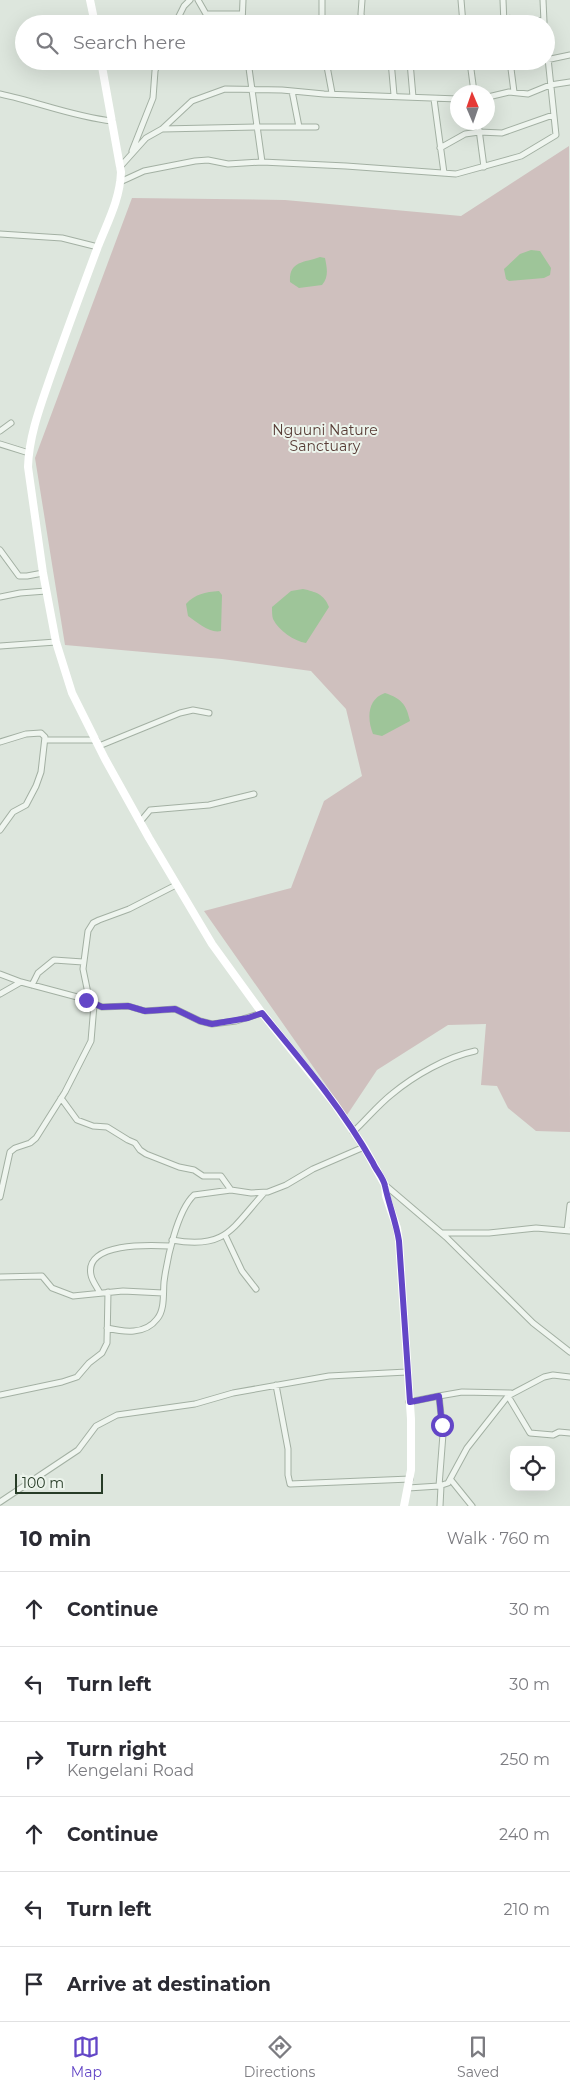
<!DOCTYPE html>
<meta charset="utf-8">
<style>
body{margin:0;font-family:Montserrat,sans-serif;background:#f2f2f3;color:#2b2b33}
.controls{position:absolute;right:15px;bottom:15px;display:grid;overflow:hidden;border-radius:10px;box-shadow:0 5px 20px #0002}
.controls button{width:45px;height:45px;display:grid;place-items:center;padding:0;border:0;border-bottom:1px solid #e1e1e2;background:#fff;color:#2b2b33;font:25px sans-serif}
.compass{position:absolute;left:450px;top:85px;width:45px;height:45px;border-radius:50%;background:#fff;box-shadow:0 5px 20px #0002;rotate:358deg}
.scale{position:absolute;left:15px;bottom:12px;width:88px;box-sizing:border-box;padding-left:5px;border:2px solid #273c27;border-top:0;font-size:14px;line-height:18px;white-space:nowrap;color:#273c27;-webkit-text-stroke:4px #ecf4ec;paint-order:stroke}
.stop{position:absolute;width:15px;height:15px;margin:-11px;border:4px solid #6346c7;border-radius:50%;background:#fff}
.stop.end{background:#6346c7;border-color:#fff;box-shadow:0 1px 5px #0008}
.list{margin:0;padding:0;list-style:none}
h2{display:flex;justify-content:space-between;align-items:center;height:65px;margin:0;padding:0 20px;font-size:21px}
h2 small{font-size:16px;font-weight:400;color:#7c7c81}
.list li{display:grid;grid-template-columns:32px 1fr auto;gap:15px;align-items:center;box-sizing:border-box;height:75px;padding:0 20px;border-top:1px solid #e1e1e2}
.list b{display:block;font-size:19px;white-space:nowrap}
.list p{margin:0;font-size:16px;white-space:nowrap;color:#7c7c81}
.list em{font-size:16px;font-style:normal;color:#7c7c81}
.icon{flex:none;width:28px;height:28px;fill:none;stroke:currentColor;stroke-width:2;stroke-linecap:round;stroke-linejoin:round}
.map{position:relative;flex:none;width:570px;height:1506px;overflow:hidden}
.search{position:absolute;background:#fff;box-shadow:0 5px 20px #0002;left:15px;right:15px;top:15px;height:55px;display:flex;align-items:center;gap:12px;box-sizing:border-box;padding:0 18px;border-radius:28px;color:#7c7c81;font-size:19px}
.sheet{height:515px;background:#fff}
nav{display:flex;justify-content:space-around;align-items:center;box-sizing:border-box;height:70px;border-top:1px solid #e1e1e2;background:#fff;font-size:14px;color:#7c7c81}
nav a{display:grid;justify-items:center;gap:2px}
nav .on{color:#6346c7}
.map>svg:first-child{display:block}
</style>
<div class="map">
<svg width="570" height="1506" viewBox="0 0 570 1506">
<rect width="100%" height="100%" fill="#dde6dd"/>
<path fill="#cfc0be" d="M 569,146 L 570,1132 L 536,1131 L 508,1108 L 497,1086 L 481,1085 L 486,1024 L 448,1025 L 377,1070 L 347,1115 L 204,911 L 291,888 L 324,801 L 362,776 L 346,709 L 311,671 L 222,659 L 65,645 L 35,458 L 132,198 L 285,200 L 461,216 Z"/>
<path fill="#9ec599" d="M 531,250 L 540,251 L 551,268 L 550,275 L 544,278 L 509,281 L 506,279 L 504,269 L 520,254 Z
M 320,257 L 325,258 C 327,268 329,277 322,285 L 299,288 L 290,282 C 289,261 303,263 320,257 Z
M 303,589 C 316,592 324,594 329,607 L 306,643 C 294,641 279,631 273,619 C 272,616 272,611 272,607 L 291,591 Z
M 219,591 L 222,595 L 221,631 C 210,634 197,622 188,616 L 186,604 C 195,594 205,592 219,591 Z
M 385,693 C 402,699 406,704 410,721 L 382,736 L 373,734 C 367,719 367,699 385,693 Z"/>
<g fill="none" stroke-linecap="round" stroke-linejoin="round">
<defs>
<path id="street" d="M 198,0 L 206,14 L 241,14
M 322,0 L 322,24
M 362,0 L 361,14 L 363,24
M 461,0 L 463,24
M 503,0 L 504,24
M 543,0 L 544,22
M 363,23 L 374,24
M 175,24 L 184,6 L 190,0
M 242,24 L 243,0
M 478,24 L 503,18 L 544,21
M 546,60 L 570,55
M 248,61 L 262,162
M 326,61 L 332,93
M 388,61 L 442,64 L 482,61
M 391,61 L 394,95
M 510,61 L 514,92
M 410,62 L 413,97
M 470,62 L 474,92
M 292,91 L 299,127
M 0,94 C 38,102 74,117 112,121
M 488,97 L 509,92 L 528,94 L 550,85 L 570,82
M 434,99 L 444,173
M 478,122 L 484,167
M 162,129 L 192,101 L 225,89 L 282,90 L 324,94 L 458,99
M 440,148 L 465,134 L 479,132 L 502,133 L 553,115
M 132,151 L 153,98 L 155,71 L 158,61
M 120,167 L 146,138 L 162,129 L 258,127 L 316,127
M 120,182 L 144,171 L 195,161 L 208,160 L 228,164 L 262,162 L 346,166 L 456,174 L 521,156 L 556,135 L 546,39
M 0,234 L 62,238 L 98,247
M 0,431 L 11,423
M 0,444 L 29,453
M 0,550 L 19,576 L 27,576 L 43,573
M 0,597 L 20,593 L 46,591
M 0,646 L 56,642
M 45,740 L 96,740
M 0,742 L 26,734 L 41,733 L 45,737 L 41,772 L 36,786 L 26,805 L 13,812 L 0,830
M 99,746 L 180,713 L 193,710 L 209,713
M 140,822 L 150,810 L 209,805 L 254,794
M 0,974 L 21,982
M 32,985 L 38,973 L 54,960 L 83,962
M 0,994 L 21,982 L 81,998 L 102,1007 L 128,1006 L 145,1011 L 175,1009 L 200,1021 L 212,1024 L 236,1021 L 262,1013
M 90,1003 L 83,969 L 88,931 L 93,923 L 99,920 L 129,909 L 176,885
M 61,1098 L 77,1120 L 93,1126 L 107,1127 L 128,1140 L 135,1143 L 140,1150 L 146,1154 L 179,1167 L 194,1170 L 203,1176 L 221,1176 L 231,1190
M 353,1132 C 366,1120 378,1105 392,1094 C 415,1075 447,1057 475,1051
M 385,1185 L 446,1237 L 533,1323 L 570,1352
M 0,1197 L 10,1152 L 15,1148 L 30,1143 L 36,1138 L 65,1092 L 91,1041 L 94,1005
M 567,1231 L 570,1205
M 442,1233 L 489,1233 L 536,1228 L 570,1231
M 225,1235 L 242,1271 L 256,1289
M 172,1240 C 226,1250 232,1228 264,1193
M 0,1277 L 42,1276 L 52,1288 L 73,1296 L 123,1291 L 163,1293
M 100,1293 C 97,1287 92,1281 91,1275 C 84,1242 150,1245 170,1246
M 107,1328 C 124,1332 145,1335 157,1319 C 165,1310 163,1293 164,1282 C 167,1259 177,1211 194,1195 L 231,1190 L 251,1193 L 268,1192 L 286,1185 L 313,1169 L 364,1147
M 276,1385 L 288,1449 L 288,1475 L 290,1484 L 410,1479
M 0,1395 L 62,1382 L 77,1377 L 89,1363 L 102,1353 L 107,1343 L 108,1292
M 508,1396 L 530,1433 L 553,1435 L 559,1432 L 570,1433
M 409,1402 L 439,1396
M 451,1480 L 472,1506
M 439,1486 L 443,1434 L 439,1396 L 462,1392 L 511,1393
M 408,1488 L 439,1486 L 448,1483 L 467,1448 L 508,1396 L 544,1377 L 553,1375 L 570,1377
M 0,1502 L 78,1450 L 96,1426 L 117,1415 L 195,1404 L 233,1393 L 329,1376 L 407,1372
M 440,1506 L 441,1486"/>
</defs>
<use href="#street" stroke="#a3b0a3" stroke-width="7"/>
<use href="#street" stroke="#eff5ef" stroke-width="5"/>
<path stroke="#fff" stroke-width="8" d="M 90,0 L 95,24
M 101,61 L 121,172 C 120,200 107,223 97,249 C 81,292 65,335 50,378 C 40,407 29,436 28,467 L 43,573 L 56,642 L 72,693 L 105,759 L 149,838 L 212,944 L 262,1013 L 334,1103 L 364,1147 L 385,1185 L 386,1196 L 397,1228 L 399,1241 L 411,1419 L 411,1470 L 404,1506"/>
</g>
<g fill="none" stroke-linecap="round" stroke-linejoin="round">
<path stroke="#6346c7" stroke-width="6" d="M 86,1000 L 102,1007 L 128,1006 L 145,1011 L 175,1009 L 200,1021 L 212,1024 L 248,1018 L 262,1013 C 301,1060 343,1109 373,1163 C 376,1170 384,1179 385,1186 C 389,1205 396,1222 399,1241 L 410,1402 L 439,1396 L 442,1425"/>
</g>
<g text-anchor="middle" stroke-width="4" stroke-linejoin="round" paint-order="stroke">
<g font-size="14" fill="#573b35" stroke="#ecf4ec">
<text x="325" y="435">Nguuni Nature<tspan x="325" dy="16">Sanctuary</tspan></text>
</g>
</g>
</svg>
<div class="controls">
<button><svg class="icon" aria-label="locate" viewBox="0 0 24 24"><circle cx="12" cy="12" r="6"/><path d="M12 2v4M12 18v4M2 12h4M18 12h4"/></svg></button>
</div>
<svg class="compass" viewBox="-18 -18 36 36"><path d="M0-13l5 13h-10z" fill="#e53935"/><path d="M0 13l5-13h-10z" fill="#7c7c81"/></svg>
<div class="scale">100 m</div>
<div class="stop" style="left:442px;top:1425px"></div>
<div class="stop end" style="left:86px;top:1000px"></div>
<div class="search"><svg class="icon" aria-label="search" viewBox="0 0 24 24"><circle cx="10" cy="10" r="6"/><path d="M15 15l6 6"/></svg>Search here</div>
</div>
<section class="sheet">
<h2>10 min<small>Walk · 760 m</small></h2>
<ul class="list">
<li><svg class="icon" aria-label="ahead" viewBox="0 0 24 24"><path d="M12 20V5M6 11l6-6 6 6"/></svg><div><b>Continue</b></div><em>30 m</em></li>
<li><svg class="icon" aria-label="left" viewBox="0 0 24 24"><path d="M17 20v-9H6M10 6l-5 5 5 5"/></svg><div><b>Turn left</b></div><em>30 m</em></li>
<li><svg class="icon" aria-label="right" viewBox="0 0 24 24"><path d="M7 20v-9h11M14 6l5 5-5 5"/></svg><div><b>Turn right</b><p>Kengelani Road</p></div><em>250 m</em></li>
<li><svg class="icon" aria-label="ahead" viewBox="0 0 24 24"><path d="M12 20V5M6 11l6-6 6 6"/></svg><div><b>Continue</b></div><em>240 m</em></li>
<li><svg class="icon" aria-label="left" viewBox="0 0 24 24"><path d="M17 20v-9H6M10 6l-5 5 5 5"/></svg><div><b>Turn left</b></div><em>210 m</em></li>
<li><svg class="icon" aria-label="arrive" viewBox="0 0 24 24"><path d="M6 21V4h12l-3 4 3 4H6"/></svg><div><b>Arrive at destination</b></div></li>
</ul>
</section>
<nav>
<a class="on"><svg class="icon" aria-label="map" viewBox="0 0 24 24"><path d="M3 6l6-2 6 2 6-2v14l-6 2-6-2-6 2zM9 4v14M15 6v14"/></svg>Map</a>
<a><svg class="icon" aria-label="directions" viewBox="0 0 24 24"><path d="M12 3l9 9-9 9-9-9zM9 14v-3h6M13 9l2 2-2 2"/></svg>Directions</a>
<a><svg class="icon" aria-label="saved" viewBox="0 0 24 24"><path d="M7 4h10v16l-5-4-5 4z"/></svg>Saved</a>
</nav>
